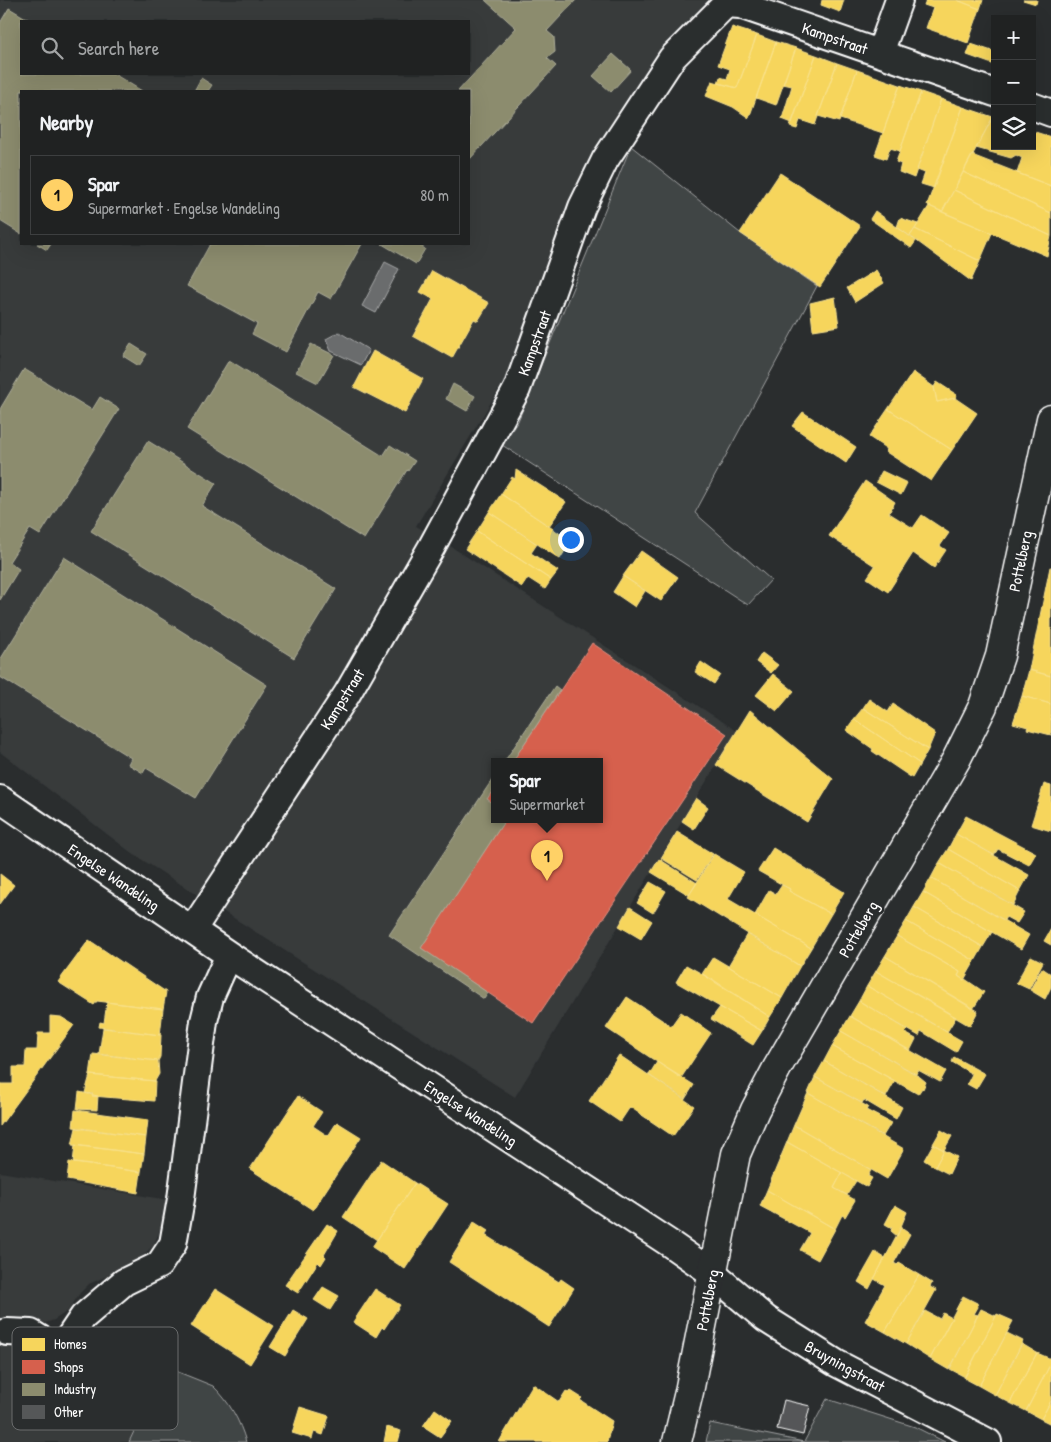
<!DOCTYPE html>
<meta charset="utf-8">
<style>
body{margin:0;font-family:"Patrick Hand",sans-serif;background:#282a2a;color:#f1f3f6}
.controls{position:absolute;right:15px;top:15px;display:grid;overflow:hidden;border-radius:0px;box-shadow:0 5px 20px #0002}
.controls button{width:45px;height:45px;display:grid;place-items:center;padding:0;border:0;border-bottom:1px solid #3d3f40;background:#202222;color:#f1f3f6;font:25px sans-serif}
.you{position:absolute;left:570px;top:539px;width:18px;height:18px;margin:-12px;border:4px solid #fff;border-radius:50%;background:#1a73e8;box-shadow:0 0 0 8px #1a73e833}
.badge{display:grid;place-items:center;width:32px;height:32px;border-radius:50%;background:#ffd166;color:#111;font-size:16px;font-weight:700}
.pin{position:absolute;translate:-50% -41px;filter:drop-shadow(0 1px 2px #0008)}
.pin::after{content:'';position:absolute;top:26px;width:18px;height:15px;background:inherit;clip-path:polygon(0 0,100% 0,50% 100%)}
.popup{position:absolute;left:491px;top:758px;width:112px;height:65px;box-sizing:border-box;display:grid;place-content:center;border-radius:0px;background:#202222;filter:drop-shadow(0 1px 4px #0005);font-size:16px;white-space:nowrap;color:#a2a4a5}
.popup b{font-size:19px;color:#f1f3f6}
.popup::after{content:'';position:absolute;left:50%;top:100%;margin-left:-10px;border:10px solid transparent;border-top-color:#202222}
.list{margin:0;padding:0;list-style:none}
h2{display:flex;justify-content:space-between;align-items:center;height:65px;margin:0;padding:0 20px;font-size:21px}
h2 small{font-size:16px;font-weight:400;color:#a2a4a5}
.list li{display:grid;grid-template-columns:32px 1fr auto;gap:15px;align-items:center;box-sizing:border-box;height:80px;margin:0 10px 10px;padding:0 10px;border:1px solid #3d3f40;border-radius:0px}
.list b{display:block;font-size:19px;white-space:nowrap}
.list p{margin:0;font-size:16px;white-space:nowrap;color:#a2a4a5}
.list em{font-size:16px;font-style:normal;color:#a2a4a5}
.icon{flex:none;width:28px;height:28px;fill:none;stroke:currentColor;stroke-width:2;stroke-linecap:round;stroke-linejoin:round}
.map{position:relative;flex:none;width:1051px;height:1442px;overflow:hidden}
.search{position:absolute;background:#202222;box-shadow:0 5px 20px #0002;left:20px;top:20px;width:450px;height:55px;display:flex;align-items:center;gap:12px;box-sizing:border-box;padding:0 18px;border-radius:0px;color:#a2a4a5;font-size:19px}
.panel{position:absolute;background:#202222;box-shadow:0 5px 20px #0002;left:20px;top:90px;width:450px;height:155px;border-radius:0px}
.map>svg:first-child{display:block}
</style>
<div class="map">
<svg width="1051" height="1442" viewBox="0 0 1051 1442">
<rect width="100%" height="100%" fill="#2a2d2e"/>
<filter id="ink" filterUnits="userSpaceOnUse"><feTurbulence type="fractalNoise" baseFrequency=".02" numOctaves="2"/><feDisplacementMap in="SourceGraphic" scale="10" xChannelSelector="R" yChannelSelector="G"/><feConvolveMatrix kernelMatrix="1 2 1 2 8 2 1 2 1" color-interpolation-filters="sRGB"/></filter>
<g filter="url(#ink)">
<path fill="#373a3b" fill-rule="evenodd" d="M 0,0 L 708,0 L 656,57 L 600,140 L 507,376 L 416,526 L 444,542 L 737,731 L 515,1097 L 133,854 L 0,752 ZM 21,21 L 469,21 L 469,74 L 21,74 ZM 21,91 L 469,91 L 469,244 L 21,244 ZM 494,762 L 600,762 L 600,820 L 494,820 Z
M 0,1172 L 168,1200 L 162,1226 L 153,1246 L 134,1264 L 89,1284 L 80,1293 L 68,1311 L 54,1320 L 36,1326 L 87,1348 L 154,1380 L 143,1412 L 129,1442 L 0,1442 Z"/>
<path fill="#414445" stroke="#a0a2a2" d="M 631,146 L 740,233 L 817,286 L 695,513 L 771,580 L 748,605 L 502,445 L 518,421 Z
M 91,1337 L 213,1386 C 229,1401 240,1421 246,1442 L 129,1442 L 143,1412 L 154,1380 L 87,1348 Z
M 827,1399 L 915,1427 L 945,1442 L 706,1442 L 710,1423 L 804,1442 Z"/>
<path fill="#6a6c6d" stroke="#a6a7a7" d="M 385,262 L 399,269 L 376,313 L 362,306 Z
M 339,332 L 369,350 L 361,365 L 331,351 L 326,339 Z"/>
<path fill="#f6d55c" stroke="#f9e28d" d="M 822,0 L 844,0 L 840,12 L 821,5 Z
M 926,0 L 957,0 L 980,9 L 968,43 L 926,28 L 933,8 L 924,5 Z
M 957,0 L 983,0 L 980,9 Z
M 1023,0 L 1037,0 L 1036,4 Z
M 732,27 L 757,35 L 737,88 L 718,83 L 720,77 L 727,79 L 730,69 L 718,65 Z
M 757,35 L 776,42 L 749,118 L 733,107 L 706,96 L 712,81 L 737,88 Z
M 776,42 L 796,48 L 776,105 L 756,98 Z
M 971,44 L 995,52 L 995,65 L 967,55 Z
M 796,48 L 816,55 L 792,123 L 782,119 L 792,86 L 783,84 Z
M 816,55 L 837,63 L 815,125 L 800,120 L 797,129 L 790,127 Z
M 837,63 L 857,70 L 839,122 L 818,116 Z
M 857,70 L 900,85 L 883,133 L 840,119 Z
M 900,85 L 921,92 L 900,151 L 890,148 L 886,159 L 875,155 Z
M 921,92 L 941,99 L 914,178 L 899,172 L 901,164 L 896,162 Z
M 941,99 L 963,107 L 934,188 L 921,184 L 925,173 L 917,170 Z
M 963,107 L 993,117 L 942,212 L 927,205 Z
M 993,117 L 995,118 L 995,146 L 1032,146 L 1032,131 L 1051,137 L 1051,186 L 1017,173 L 1022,158 L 1016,155 L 1011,158 L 976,148 Z
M 972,155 L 1051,186 L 1051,213 L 963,172 Z
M 963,172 L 1051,213 L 1051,236 L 954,190 Z
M 780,173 L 860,226 L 820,287 L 740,233 Z
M 954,190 L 1051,236 L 1047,256 L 942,212 Z
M 929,206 L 992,233 L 980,261 L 915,229 Z
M 875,211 L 916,241 L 911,248 L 870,219 Z
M 900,218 L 918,224 L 910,236 L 897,227 Z
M 915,229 L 980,261 L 971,281 L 910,236 Z
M 876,270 L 884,283 L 855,302 L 847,288 Z
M 432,271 L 489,303 L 478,321 L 474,319 L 452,358 L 413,336 L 433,299 L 420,292 Z
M 835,297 L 839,326 L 813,330 L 810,303 Z
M 373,351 L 423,379 L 405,413 L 354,387 Z
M 913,372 L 934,387 L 937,402 L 955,398 L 977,413 L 952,450 L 888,409 Z
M 937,382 L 957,395 L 955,398 L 937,402 L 934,387 Z
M 888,409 L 952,450 L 931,481 L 886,452 L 887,449 L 869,437 Z
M 803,412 L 856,447 L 846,463 L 792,426 Z
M 516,470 L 566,502 L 549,526 L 501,494 L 512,477 L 515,479 Z
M 882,471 L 907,483 L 901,495 L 876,482 Z
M 865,481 L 895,502 L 889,513 L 913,528 L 922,515 L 949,533 L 940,546 L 946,550 L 934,568 L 913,553 L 888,592 L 867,578 L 875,566 L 829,536 Z
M 501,494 L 571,541 L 560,559 L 489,512 Z
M 489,512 L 537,544 L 531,553 L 558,571 L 551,580 L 477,531 Z
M 477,531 L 551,580 L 545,589 L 528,578 L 522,587 L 465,549 Z
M 641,551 L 678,577 L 661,601 L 623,576 Z
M 1050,567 L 1051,567 L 1051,676 L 1029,670 Z
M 623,576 L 645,591 L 635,607 L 613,592 Z
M 762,653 L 778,665 L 771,673 L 756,662 Z
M 701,662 L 720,675 L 714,684 L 695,672 Z
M 1029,670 L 1051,676 L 1051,704 L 1022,696 Z
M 773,674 L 794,691 L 777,711 L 756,695 Z
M 1022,696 L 1051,704 L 1051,735 L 1027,729 L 1028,727 L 1013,723 Z
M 869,699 L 888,712 L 893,704 L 935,733 L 928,750 L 863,708 Z
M 863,708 L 928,750 L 920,764 L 854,719 Z
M 750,710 L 833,779 L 807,822 L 716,765 Z
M 854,719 L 920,764 L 912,778 L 872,751 L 873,749 L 846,730 Z
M 1044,784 L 1051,786 L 1051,831 L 1031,825 Z
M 696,798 L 708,807 L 694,829 L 682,821 Z
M 966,816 L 1036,853 L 1029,865 L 998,849 L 994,855 L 956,834 Z
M 677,832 L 713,854 L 697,880 L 661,858 Z
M 956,834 L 1029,875 L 1020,891 L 948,849 Z
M 773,848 L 844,892 L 831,914 L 789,891 L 790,889 L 758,871 Z
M 948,849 L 1020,891 L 1013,905 L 939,863 Z
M 714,854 L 744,872 L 728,899 L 811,948 L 800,966 L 688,897 Z
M 659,859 L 697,883 L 689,895 L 651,872 Z
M 939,863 L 1024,912 L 1017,923 L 1006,917 L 1004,920 L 931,878 Z
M 0,874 L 14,885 L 0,904 Z
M 931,878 L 1029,935 L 1021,949 L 923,892 Z
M 650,882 L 666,891 L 653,913 L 637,903 Z
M 782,885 L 790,889 L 789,891 L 831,914 L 811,948 L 755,915 L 769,890 L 776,894 Z
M 923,892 L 992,932 L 983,947 L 914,907 Z
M 630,907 L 652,921 L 641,939 L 619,926 Z
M 914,907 L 983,947 L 975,961 L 906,921 Z
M 906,921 L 975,961 L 964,980 L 958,976 L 960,972 L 897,936 Z
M 1051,929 L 1051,945 L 1044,941 Z
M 747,934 L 800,966 L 782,998 L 728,966 Z
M 897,936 L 960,972 L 958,976 L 964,980 L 965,979 L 984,992 L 973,1009 L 885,956 Z
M 89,940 L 166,992 L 163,1009 L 97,1001 L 94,1005 L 58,982 Z
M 885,956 L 978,1011 L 970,1026 L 876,971 Z
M 1031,956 L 1043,962 L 1029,989 L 1016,983 Z
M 713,957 L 782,998 L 770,1017 L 702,974 Z
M 686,965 L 715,981 L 770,1017 L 762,1031 L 676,982 Z
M 1042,968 L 1051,974 L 1051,987 L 1045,999 L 1030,990 Z
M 876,971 L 956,1017 L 947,1032 L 867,986 Z
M 867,986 L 962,1041 L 956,1052 L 921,1031 L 919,1036 L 859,1001 Z
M 627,997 L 671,1026 L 681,1012 L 711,1033 L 681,1078 L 606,1028 Z
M 859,1001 L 908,1030 L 905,1033 L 916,1039 L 910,1051 L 850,1016 Z
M 107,1002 L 163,1009 L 160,1035 L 99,1027 L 100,1022 L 104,1023 Z
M 720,1007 L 762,1031 L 753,1045 L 711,1019 Z
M 50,1016 L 61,1017 L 74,1025 L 0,1126 L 0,1084 L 13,1084 L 13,1067 L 25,1067 L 26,1050 L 37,1050 L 38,1033 L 50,1033 Z
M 850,1016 L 946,1071 L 940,1082 L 918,1070 L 916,1074 L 841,1031 Z
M 103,1028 L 161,1035 L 160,1057 L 158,1061 L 99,1054 Z
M 841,1031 L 920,1077 L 926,1082 L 923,1089 L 922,1088 L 918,1094 L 832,1046 Z
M 832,1046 L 895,1081 L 886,1097 L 824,1061 Z
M 93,1054 L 158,1061 L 159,1074 L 155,1081 L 90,1075 Z
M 619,1055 L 694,1106 L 673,1136 L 630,1107 L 620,1122 L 589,1101 Z
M 954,1057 L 985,1074 L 976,1089 L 967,1084 L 972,1074 L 952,1062 Z
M 824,1061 L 902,1107 L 896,1119 L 864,1100 L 862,1103 L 815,1077 Z
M 657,1062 L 694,1085 L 685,1099 L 649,1075 Z
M 90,1075 L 155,1081 L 154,1101 L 92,1096 L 93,1094 L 85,1093 Z
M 815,1077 L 868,1107 L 866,1110 L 891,1123 L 883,1136 L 808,1093 Z
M 79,1092 L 98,1096 L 97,1110 L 77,1109 Z
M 808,1093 L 904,1149 L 887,1179 L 794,1125 Z
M 298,1096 L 322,1112 L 313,1126 L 328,1136 L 337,1122 L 361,1137 L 313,1210 L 250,1169 Z
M 75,1110 L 148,1120 L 146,1137 L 73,1127 Z
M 794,1125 L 871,1170 L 868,1176 L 872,1178 L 867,1187 L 787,1142 Z
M 76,1128 L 146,1137 L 144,1154 L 72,1145 Z
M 941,1130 L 952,1136 L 944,1150 L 933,1144 Z
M 787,1142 L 842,1173 L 834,1188 L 855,1200 L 845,1217 L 842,1215 L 835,1229 L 767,1190 Z
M 933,1144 L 944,1150 L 935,1167 L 924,1160 Z
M 75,1145 L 144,1154 L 141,1172 L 73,1163 Z
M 944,1150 L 957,1157 L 949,1174 L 935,1167 Z
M 381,1160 L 415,1183 L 377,1240 L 343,1217 Z
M 69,1162 L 141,1172 L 138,1193 L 67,1180 Z
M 842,1173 L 856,1181 L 847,1195 L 834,1188 Z
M 415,1183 L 448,1204 L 405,1269 L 372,1247 Z
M 767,1190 L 835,1229 L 818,1260 L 800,1250 L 810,1233 L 760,1206 Z
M 895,1205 L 907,1212 L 897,1236 L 891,1231 L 892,1228 L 885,1224 Z
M 474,1222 L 488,1231 L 485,1235 L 559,1282 L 561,1279 L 574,1288 L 549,1327 L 449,1262 Z
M 327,1224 L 338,1231 L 324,1255 L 326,1257 L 321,1265 L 318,1262 L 298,1293 L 285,1285 Z
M 901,1228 L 910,1234 L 894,1263 L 897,1265 L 899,1263 L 919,1275 L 885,1332 L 865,1321 L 885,1285 L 874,1279 Z
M 875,1252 L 885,1258 L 869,1289 L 858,1282 Z
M 919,1275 L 932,1283 L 930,1287 L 936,1290 L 906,1344 L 885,1332 Z
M 323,1287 L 339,1296 L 330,1310 L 314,1300 Z
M 215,1289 L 274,1326 L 250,1364 L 191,1326 Z
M 375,1289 L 400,1305 L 384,1329 L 382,1327 L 376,1337 L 353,1322 Z
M 963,1296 L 977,1303 L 978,1307 L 974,1314 L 978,1315 L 949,1370 L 930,1359 Z
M 981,1309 L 996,1316 L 965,1377 L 950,1369 Z
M 293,1310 L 308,1319 L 285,1356 L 270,1347 Z
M 925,1311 L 940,1319 L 943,1313 L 952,1318 L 930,1359 L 906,1344 Z
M 997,1314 L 1013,1321 L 979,1386 L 964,1378 Z
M 1007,1333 L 1023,1341 L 995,1395 L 979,1386 Z
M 1022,1344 L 1037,1353 L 1010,1403 L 995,1395 Z
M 1037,1353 L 1051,1359 L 1051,1363 L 1026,1411 L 1010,1403 Z
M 1051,1363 L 1051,1401 L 1041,1419 L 1026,1411 Z
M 533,1384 L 559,1402 L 566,1391 L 569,1393 L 571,1391 L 582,1398 L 580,1400 L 612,1421 L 607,1442 L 499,1442 Z
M 1051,1401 L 1051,1424 L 1041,1419 Z
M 300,1407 L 329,1416 L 323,1435 L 314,1432 L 312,1439 L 292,1433 Z
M 435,1409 L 452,1421 L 440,1437 L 423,1426 Z
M 387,1427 L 401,1431 L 398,1442 L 384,1442 Z"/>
<path fill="#d6604d" stroke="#e29082" d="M 592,643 L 727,734 L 533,1023 L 421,948 L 505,820 L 600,820 L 600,762 L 512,762 Z
M 494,788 L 494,804 L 487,799 Z"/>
<path fill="#8c8c6e" stroke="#aeae9a" d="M 485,0 L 576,0 L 547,31 L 554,37 L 555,52 L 547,58 L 556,66 L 469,160 L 469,91 L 458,91 L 516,28 Z
M 9,8 L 31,21 L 21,21 L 21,74 L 114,74 L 142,91 L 21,91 L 21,234 L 0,221 L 0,23 Z
M 613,54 L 631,70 L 611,92 L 593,76 Z
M 201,78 L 212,85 L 208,91 L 194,91 Z
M 37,244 L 51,244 L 47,250 Z
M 210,244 L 362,244 L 331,299 L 318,292 L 286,352 L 252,334 L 257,324 L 187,286 Z
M 382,244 L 418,244 L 425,249 L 416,264 Z
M 131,344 L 147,354 L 139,366 L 123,356 Z
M 311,344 L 334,355 L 318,383 L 296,372 Z
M 229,360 L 383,456 L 390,445 L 415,461 L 408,471 L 407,470 L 364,539 L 187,429 Z
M 24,369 L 92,410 L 100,397 L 119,409 L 40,535 L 30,529 L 9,562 L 19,569 L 0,600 L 0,409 Z
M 453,384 L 475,396 L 467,411 L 446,399 Z
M 148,441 L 216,483 L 202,506 L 336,589 L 294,658 L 91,531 Z
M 64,557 L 267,685 L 196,798 L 146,768 L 143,773 L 128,764 L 131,758 L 0,677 L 0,660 Z
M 555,686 L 560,690 L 512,762 L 504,762 Z
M 494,777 L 494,788 L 487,799 L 494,804 L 494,820 L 505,820 L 421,948 L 488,993 L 484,999 L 389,935 Z"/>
<path fill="#555758" stroke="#fff" d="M 784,1400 L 810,1406 L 803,1435 L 777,1429 Z"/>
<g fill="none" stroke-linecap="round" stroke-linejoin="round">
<defs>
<path id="minor" d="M 880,53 L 899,0
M 1032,106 L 1051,113
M 0,799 L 229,955 L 669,1243 L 712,1273 L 766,1319 L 836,1363 L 988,1442
M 193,929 L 347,694 L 431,548 L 517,389 L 582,207 L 605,160 L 672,58 L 726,4 L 740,5 L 995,93
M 7,1332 L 31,1333 L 60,1351 L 85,1369 L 126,1384
M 60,1351 L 83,1317 L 124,1282 L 159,1265 L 173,1244 L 181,1199 L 204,1021 L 210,997 L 229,955"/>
<path id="primary" d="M 677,1442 L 689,1392 L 736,1154 L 755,1110 L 777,1068 L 956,760 L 983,706 L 1000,656 L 1051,419"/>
</defs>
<use href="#minor" stroke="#fff" stroke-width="30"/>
<use href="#primary" stroke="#fff" stroke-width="31"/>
<use href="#minor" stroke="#2a2d2e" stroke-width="26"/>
<use href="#primary" stroke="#2a2d2e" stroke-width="28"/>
</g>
</g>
<g text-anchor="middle" stroke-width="5" stroke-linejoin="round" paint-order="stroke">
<g font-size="16" fill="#fff" stroke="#2a2d2e">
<text transform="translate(835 38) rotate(19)" y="6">Kampstraat</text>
<text transform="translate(534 343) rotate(-70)" y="6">Kampstraat</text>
<text transform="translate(1020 561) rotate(-78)" y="6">Pottelberg</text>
<text transform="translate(342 699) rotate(-58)" y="6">Kampstraat</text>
<text transform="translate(114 877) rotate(34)" y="6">Engelse Wandeling</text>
<text transform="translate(858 929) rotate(-60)" y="6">Pottelberg</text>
<text transform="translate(471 1113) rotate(33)" y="6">Engelse Wandeling</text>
<text transform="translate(707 1300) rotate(-79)" y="6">Pottelberg</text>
<text transform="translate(845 1366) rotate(29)" y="6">Bruyningstraat</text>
</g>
</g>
<rect x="12" y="1327" width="166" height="103" rx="8" fill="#2a2d2e" stroke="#6a6c6d" stroke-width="1"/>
<rect x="22" y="1338" width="23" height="13" fill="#f6d55c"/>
<rect x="22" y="1360" width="23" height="14" fill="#d6604d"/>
<rect x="22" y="1383" width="23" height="13" fill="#8c8c6e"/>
<rect x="22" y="1405" width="23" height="14" fill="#555758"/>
<g font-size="14" fill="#fff">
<text x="54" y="1349">Homes</text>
<text x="54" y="1372">Shops</text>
<text x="54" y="1394">Industry</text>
<text x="54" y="1417">Other</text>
</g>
</svg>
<div class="controls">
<button>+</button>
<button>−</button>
<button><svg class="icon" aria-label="layers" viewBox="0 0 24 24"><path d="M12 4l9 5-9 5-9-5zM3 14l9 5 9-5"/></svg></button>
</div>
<div class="you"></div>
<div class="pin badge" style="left:547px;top:881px">1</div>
<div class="popup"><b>Spar</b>Supermarket</div>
<div class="search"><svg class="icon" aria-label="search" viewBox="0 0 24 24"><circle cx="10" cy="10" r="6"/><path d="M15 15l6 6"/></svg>Search here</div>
<section class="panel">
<h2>Nearby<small></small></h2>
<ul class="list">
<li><span class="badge">1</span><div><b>Spar</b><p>Supermarket · Engelse Wandeling</p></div><em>80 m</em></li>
</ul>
</section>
</div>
